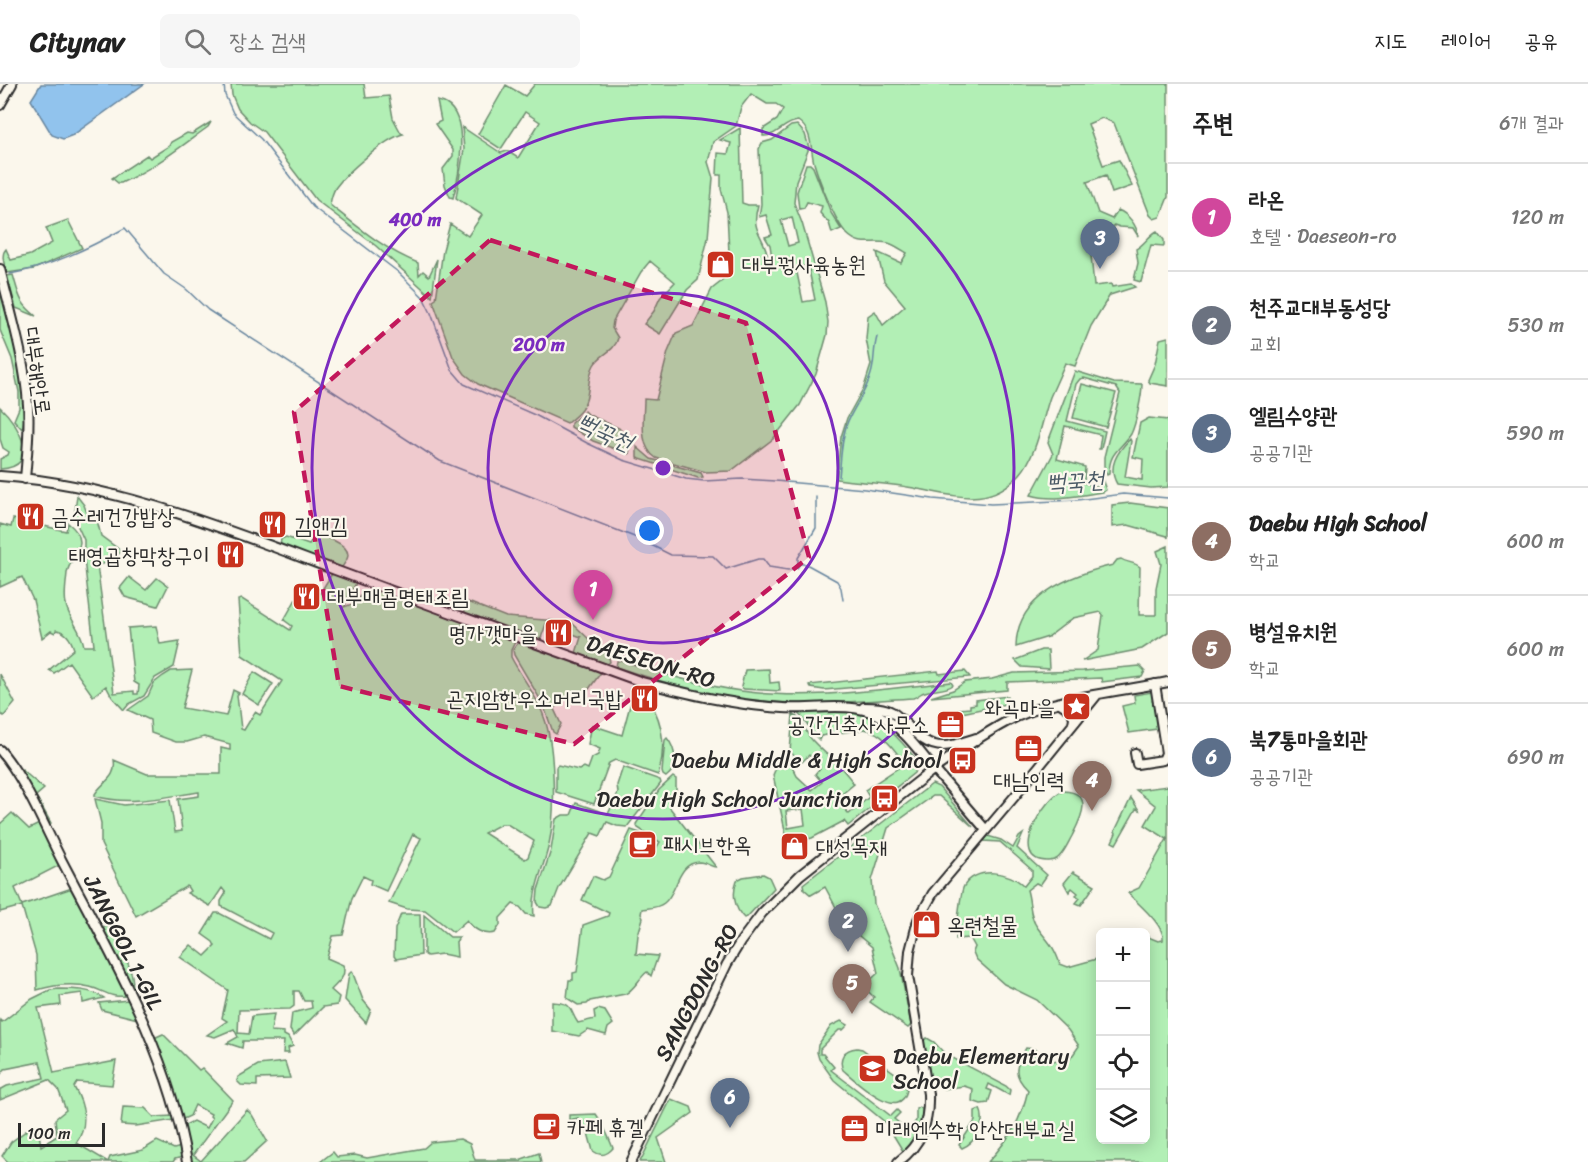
<!DOCTYPE html>
<html lang="ko">
<meta charset="utf-8">
<style>
body{margin:0;font-family:Sriracha,"Poor Story",sans-serif;background:#f6f6f6;color:#222}
.controls{position:absolute;right:18px;bottom:18px;display:grid;overflow:hidden;border-radius:9px;box-shadow:0 3px 15px #0003}
.controls button{width:54px;height:54px;display:grid;place-items:center;padding:0;border:0;border-bottom:2px solid #e0e0e0;background:#fff;color:#222;font:30px sans-serif}
.scale{position:absolute;left:18px;bottom:15px;width:87px;box-sizing:border-box;padding-left:6px;border:3px solid #2b2b2b;border-top:0;font-size:16px;line-height:21px;white-space:nowrap;color:#2b2b2b;-webkit-text-stroke:4px #fbf7ec;paint-order:stroke}
.you{position:absolute;left:650px;top:447px;width:21px;height:21px;margin:-15px;border:4px solid #fff;border-radius:50%;background:#1a73e8;box-shadow:0 0 0 9px #1a73e833}
.badge{display:grid;place-items:center;width:39px;height:39px;border-radius:50%;background:#111827;color:#fff;font-size:20px;font-weight:700}
.pin{position:absolute;translate:-50% -50px;filter:drop-shadow(0 2px 3px #0008)}
.pin::after{content:'';position:absolute;top:32px;width:21px;height:18px;background:inherit;clip-path:polygon(0 0,100% 0,50% 100%)}
.list{margin:0;padding:0;list-style:none}
h2{display:flex;justify-content:space-between;align-items:center;height:78px;margin:0;padding:0 24px;font-size:26px}
h2 small{font-size:20px;font-weight:400;color:#767676}
.list li{display:grid;grid-template-columns:39px 1fr auto;gap:18px;align-items:center;box-sizing:border-box;height:108px;padding:0 24px;border-top:2px solid #e0e0e0}
.list b{display:block;font-size:22px;white-space:nowrap}
.list p{margin:0;font-size:20px;white-space:nowrap;color:#767676}
.list em{font-size:20px;font-style:normal;color:#767676}
.icon{flex:none;width:33px;height:33px;fill:none;stroke:currentColor;stroke-width:2;stroke-linecap:round;stroke-linejoin:round}
.map{position:relative;flex:none;width:1168px;height:1078px;overflow:hidden}
header{display:flex;align-items:center;gap:36px;box-sizing:border-box;height:84px;padding:0 30px;background:#fff;border-bottom:2px solid #e0e0e0}
header strong{font-size:28px}
nav{display:flex;gap:33px;margin-inline-start:auto;font-size:21px}
.search{width:420px;height:54px;background:#f6f6f6;display:flex;align-items:center;gap:15px;box-sizing:border-box;padding:0 21px;border-radius:9px;color:#767676;font-size:22px}
main{display:flex}
aside{flex:1;background:#fff}
.map>svg:first-child{display:block}
</style>
<header>
<strong>Citynav</strong>
<div class="search"><svg class="icon" aria-label="search" viewBox="0 0 24 24"><circle cx="10" cy="10" r="6"/><path d="M15 15l6 6"/></svg>장소 검색</div>
<nav><a>지도</a><a>레이어</a><a>공유</a></nav>
</header>
<main>
<div class="map">
<svg width="1168" height="1078" viewBox="0 0 1168 1078">
<rect width="100%" height="100%" fill="#fbf7ec"/>
<filter id="ink" filterUnits="userSpaceOnUse"><feTurbulence type="fractalNoise" baseFrequency=".0167" numOctaves="2"/><feDisplacementMap in="SourceGraphic" scale="12" xChannelSelector="R" yChannelSelector="G"/><feConvolveMatrix kernelMatrix="1 2 1 2 8 2 1 2 1" color-interpolation-filters="sRGB"/></filter>
<g filter="url(#ink)">
<path fill="#b2efb5" stroke="#6e8d70" stroke-width="1.5" fill-rule="evenodd" d="M 231,0 L 364,0 L 366,14 L 389,12 L 393,34 L 401,49 L 403,50 C 386,54 347,88 336,103 C 332,109 331,114 330,121 C 358,143 385,166 418,179 L 419,191 L 423,187 L 429,192 L 437,175 L 432,213 L 376,162 L 316,116 L 264,48 L 250,38 L 238,25 L 232,11 Z
M 535,0 L 1168,0 L 1168,113 L 1160,133 L 1154,135 L 1150,131 L 1114,39 L 1102,34 L 1088,40 L 1103,81 L 1119,76 L 1132,102 L 1112,109 L 1106,91 L 1087,98 L 1098,129 L 1112,135 L 1118,126 C 1128,130 1137,141 1138,152 L 1133,144 L 1120,143 L 1114,141 L 1110,169 L 1091,171 L 1094,202 L 1111,200 L 1112,203 L 1131,200 L 1135,203 L 1110,211 L 1091,242 L 1075,282 L 1065,279 C 1060,291 1055,302 1050,313 C 1042,336 1037,371 1020,390 C 990,424 957,412 918,405 C 891,399 863,399 836,395 L 841,353 L 847,334 L 864,303 L 871,281 L 866,255 L 868,232 L 875,227 L 883,241 L 905,222 L 884,197 L 877,168 L 901,179 L 907,169 C 902,166 896,162 891,160 C 875,154 862,165 847,150 C 835,138 819,96 814,79 C 810,64 813,47 798,37 C 784,38 777,53 763,52 L 763,45 L 777,36 L 783,25 L 776,20 L 767,20 L 751,10 L 741,23 L 736,42 L 713,58 L 708,78 L 713,94 L 708,154 L 698,196 L 687,206 L 660,250 L 644,240 L 654,227 L 660,214 L 675,198 L 650,177 L 641,188 L 613,237 L 612,244 L 618,254 C 615,268 600,270 594,281 C 586,295 591,314 581,326 C 577,331 572,335 567,339 L 478,300 L 465,290 L 453,273 L 433,217 L 436,215 L 443,166 L 450,140 L 468,152 L 482,131 L 456,114 L 464,65 L 462,43 L 501,69 L 507,67 L 518,74 L 540,38 L 525,28 L 501,65 L 478,50 L 506,1 L 525,12 Z
M 437,17 C 440,18 443,18 446,20 C 470,33 459,93 453,114 L 450,113 L 445,101 L 443,85 L 453,72 L 453,66 L 435,40 L 441,37 Z
M 211,38 L 208,43 C 180,63 153,85 121,99 L 118,99 L 112,94 L 147,71 L 150,74 L 169,62 L 171,58 L 187,49 L 192,50 Z
M 797,41 L 805,50 L 809,64 L 796,97 L 794,119 L 802,139 L 825,218 L 828,238 L 827,251 L 816,290 L 800,321 L 773,355 L 731,387 L 706,388 L 656,374 C 638,362 644,334 644,315 L 656,316 L 668,268 L 676,249 L 693,242 L 712,205 L 722,197 L 726,188 L 729,169 L 727,128 L 721,105 L 721,91 L 717,91 L 718,69 L 728,70 L 731,59 L 720,56 L 740,44 L 742,119 L 748,121 L 758,121 C 750,149 764,149 768,174 L 772,174 L 770,161 L 765,153 L 772,151 L 766,131 L 759,133 L 761,120 L 759,65 L 762,59 L 772,56 L 791,42 ZM 792,133 L 798,159 L 788,162 L 781,136 ZM 808,181 L 815,216 L 803,218 L 796,184 Z
M 806,80 L 810,80 L 813,83 L 831,129 L 841,145 L 832,149 L 829,139 L 820,129 L 822,122 L 807,118 L 804,124 L 799,125 L 797,108 Z
M 68,136 L 82,164 L 34,185 L 7,189 C 5,182 0,171 6,165 L 11,176 L 30,171 L 52,159 L 46,144 Z
M 1157,147 L 1164,156 L 1164,162 L 1151,161 L 1141,198 L 1134,196 L 1138,179 L 1136,165 C 1145,160 1148,152 1157,147 Z
M 13,191 C 19,211 19,219 36,232 L 16,224 L 7,192 Z
M 0,200 C 8,233 32,316 22,345 L 14,336 L 19,324 L 19,308 L 12,275 L 0,246 Z
M 1168,253 L 1168,302 L 1150,299 L 1148,296 L 1155,280 L 1160,255 Z
M 1075,287 L 1114,299 L 1142,300 C 1142,311 1136,340 1131,350 C 1120,366 1109,368 1109,390 L 1107,391 L 1104,382 L 1104,373 L 1120,309 L 1116,303 L 1084,294 L 1080,295 L 1076,300 L 1067,337 L 1105,347 L 1101,365 L 1099,365 L 1101,351 L 1065,342 L 1057,375 L 1085,383 L 1084,399 L 1099,403 L 1102,395 L 1106,406 L 1103,408 C 1081,411 1053,418 1031,411 L 1053,370 L 1048,358 Z
M 1082,300 L 1116,309 L 1106,343 L 1073,334 Z
M 0,323 C 18,339 43,383 0,385 L 0,375 L 8,371 L 9,368 L 3,364 L 0,355 Z
M 585,327 L 589,331 L 619,344 L 631,358 L 629,370 L 593,357 L 571,343 L 571,339 Z
M 1149,334 L 1168,336 L 1168,403 L 1151,404 L 1117,400 C 1107,383 1117,368 1130,355 L 1131,357 L 1125,393 L 1142,396 L 1143,375 L 1133,373 L 1140,339 Z
M 637,363 L 651,375 L 701,389 L 703,393 L 698,394 L 637,374 Z
M 77,412 L 84,421 L 89,434 L 96,432 L 101,452 L 121,467 L 112,478 L 97,481 L 114,609 L 134,607 L 134,610 L 138,610 L 139,601 L 134,598 L 128,544 L 156,542 L 160,560 L 180,557 L 174,583 L 155,594 L 144,612 L 129,620 L 124,626 L 112,613 L 106,602 L 93,612 L 69,578 L 54,589 L 49,586 L 74,565 C 71,555 66,547 56,546 L 55,549 L 51,547 L 42,554 L 33,516 L 22,493 L 0,503 L 0,440 L 11,443 L 13,435 L 66,447 L 68,439 C 94,460 70,471 67,489 C 66,501 63,516 68,527 C 73,539 82,549 84,562 L 94,562 L 84,475 L 84,456 L 74,434 Z
M 1130,419 L 1168,424 L 1168,454 L 1167,452 L 1128,441 L 1112,443 L 1112,421 Z
M 314,450 C 323,452 348,459 348,471 C 348,476 343,481 341,485 L 280,462 L 281,455 L 286,453 L 309,461 Z
M 1168,462 L 1168,548 L 1142,565 L 1082,577 L 1098,566 L 1103,531 L 1101,528 L 1073,534 L 1048,553 L 1016,563 C 1016,512 1070,491 1113,481 L 1117,476 L 1121,475 C 1127,479 1135,478 1140,483 L 1139,531 L 1156,531 L 1156,504 L 1161,480 L 1157,467 Z
M 333,488 L 357,497 L 344,523 L 358,518 L 360,512 L 367,515 L 370,510 L 381,506 L 516,556 L 511,566 L 511,573 C 521,593 537,611 544,633 C 555,662 556,729 549,760 C 544,784 531,807 534,832 L 526,830 L 520,823 L 513,820 L 500,834 L 500,841 L 495,849 C 484,852 473,845 467,836 L 453,848 L 425,826 L 407,825 L 389,819 L 421,754 L 413,750 L 386,807 L 370,800 L 371,796 L 363,792 L 352,814 L 343,851 L 333,852 L 327,874 L 343,881 C 347,893 338,898 331,906 L 339,913 L 337,921 L 323,923 L 294,952 L 290,946 L 292,929 L 312,924 L 311,917 L 304,917 L 299,907 L 294,907 L 294,922 L 290,925 L 239,926 L 238,949 L 249,950 L 252,932 L 274,930 L 271,947 L 284,948 L 284,951 L 288,953 L 293,962 L 288,964 L 289,969 L 283,969 L 284,957 L 243,957 L 242,964 L 227,959 L 238,953 L 234,945 L 215,953 L 207,951 L 227,937 L 222,934 L 228,906 L 180,873 L 191,861 L 205,872 L 215,862 L 213,858 L 202,850 L 215,829 L 219,829 L 269,855 L 272,849 L 221,822 L 221,817 L 226,809 L 222,804 L 210,822 L 187,809 L 190,807 L 187,802 L 136,832 L 101,760 L 101,739 L 95,715 L 124,721 L 170,716 L 175,748 L 182,747 L 178,715 L 199,712 L 199,708 C 164,713 129,722 95,712 L 95,710 C 103,697 117,694 114,676 L 147,690 L 221,690 L 221,664 L 230,666 L 230,660 L 204,653 L 187,658 L 176,658 L 151,649 L 150,636 L 128,626 L 148,612 L 154,599 L 163,592 L 171,587 L 192,586 L 182,624 L 226,632 L 233,606 L 239,609 L 237,611 L 241,645 L 244,646 L 255,628 L 260,631 L 282,597 L 242,571 L 238,516 L 242,515 L 290,546 L 292,542 L 284,536 L 296,515 L 312,522 ZM 501,740 L 507,740 L 534,757 L 528,773 L 525,775 L 484,749 Z
M 129,493 L 146,506 L 157,494 L 168,502 L 158,522 L 125,513 L 120,504 Z
M 468,518 L 506,533 L 571,538 L 592,558 L 608,569 L 610,578 L 607,580 L 576,569 L 581,553 L 546,540 L 540,557 L 464,529 Z
M 519,557 L 602,587 L 581,616 L 578,617 L 569,613 L 561,616 L 554,625 L 561,640 L 556,650 L 553,648 L 543,620 L 514,571 L 513,566 Z
M 1041,566 L 1048,566 L 1049,585 L 1022,583 L 1015,576 Z
M 621,576 C 661,590 699,601 741,607 C 809,617 882,605 951,598 L 953,601 C 944,608 932,604 922,609 C 919,611 916,613 913,614 C 862,617 811,622 760,617 C 710,612 664,599 616,583 L 617,577 Z
M 1140,582 L 1145,587 L 1142,593 L 1102,598 L 1101,594 L 1007,598 L 1007,606 L 931,613 L 953,606 L 965,598 L 992,595 L 1014,589 L 1083,587 Z
M 769,585 L 770,599 L 779,598 L 780,607 L 744,605 L 741,603 L 745,586 Z
M 938,587 L 939,590 L 965,587 L 970,593 L 824,606 L 811,604 L 809,601 Z
M 254,588 L 273,600 L 259,621 L 242,610 Z
M 0,590 L 15,619 L 4,632 L 0,630 Z
M 1152,608 L 1157,645 L 1129,649 L 1122,622 L 1135,619 L 1134,611 Z
M 635,611 L 639,611 L 645,621 L 650,618 C 664,640 666,666 658,691 L 615,676 L 609,679 L 594,720 L 556,708 L 556,683 L 558,681 L 579,686 L 584,683 L 588,685 L 592,674 L 598,671 L 600,665 L 588,660 L 592,641 L 622,651 L 632,614 Z
M 1008,612 L 1010,624 L 1007,624 L 1005,620 L 957,630 L 959,625 L 970,624 L 970,621 L 976,620 L 976,616 Z
M 797,629 C 861,628 872,621 915,674 L 913,676 L 916,684 L 914,689 L 848,742 L 844,737 L 812,754 L 788,760 L 773,691 L 781,672 L 787,672 L 797,692 L 812,706 L 822,698 L 815,690 L 820,684 L 809,671 L 802,678 L 790,668 L 793,630 C 804,637 805,649 813,657 C 828,673 842,681 854,700 L 836,715 L 849,730 L 869,713 L 865,706 L 904,680 C 896,666 881,647 864,645 L 821,652 L 819,656 C 810,648 808,637 797,629 ZM 803,725 L 805,741 L 788,744 L 786,727 Z
M 667,654 C 676,665 679,684 666,693 L 663,691 L 662,688 L 665,656 Z
M 623,683 L 660,696 L 661,699 L 627,743 L 617,742 L 607,738 L 600,752 L 592,749 L 559,804 L 552,822 L 546,824 L 540,823 L 537,818 L 538,806 L 551,766 L 556,735 L 563,731 L 571,731 L 576,719 L 608,730 L 618,709 L 617,701 Z
M 21,685 L 44,705 L 36,712 L 51,739 L 48,741 L 18,686 Z
M 673,693 L 676,695 L 676,707 L 670,724 L 716,783 C 711,783 706,778 699,778 C 677,779 678,808 664,819 C 658,824 650,824 642,825 L 641,830 L 643,834 L 638,851 L 636,870 L 658,872 L 651,892 L 647,888 C 639,894 634,906 625,910 L 590,917 L 587,920 L 578,921 L 567,914 L 569,896 L 573,896 L 573,889 L 577,888 L 583,841 L 608,832 L 609,829 L 582,816 L 593,792 L 603,796 L 609,793 L 631,746 L 640,749 L 634,759 L 647,768 L 650,764 L 655,766 L 660,758 L 638,744 L 636,740 L 659,706 Z
M 932,700 L 939,703 L 973,743 L 939,712 L 933,712 L 888,744 L 872,796 L 874,820 L 900,884 L 911,941 L 908,944 L 870,918 L 874,913 L 863,903 L 878,889 L 872,863 L 859,852 L 853,839 L 846,842 L 825,803 L 811,811 L 804,805 L 803,800 Z
M 1168,702 L 1168,1078 L 988,1078 C 1009,1055 1021,1037 1028,1006 C 1012,990 1015,983 1026,964 L 1034,965 L 1051,977 L 1070,975 L 1079,962 L 1068,946 L 1037,916 L 1004,900 L 976,875 L 973,868 L 975,863 L 970,854 L 956,855 C 957,845 960,808 964,802 C 977,782 1010,787 1024,802 L 1032,792 L 1032,786 L 1000,758 L 984,757 L 988,752 L 1001,756 L 1013,764 L 1019,753 L 1023,750 L 1017,764 L 1047,791 L 1040,801 L 1036,799 L 1027,806 C 1031,819 1029,832 1037,843 C 1048,858 1053,860 1060,880 L 1068,883 L 1100,874 L 1100,1056 L 1146,1056 L 1146,852 L 1158,857 L 1163,856 C 1165,841 1138,820 1128,809 L 1139,804 L 1167,755 L 1145,741 L 1156,722 L 1136,706 Z
M 1063,707 C 1096,708 1080,736 1072,752 C 1068,759 1065,767 1059,773 C 1056,776 1051,777 1047,777 C 1007,777 1044,712 1063,707 Z
M 1131,714 L 1139,726 L 1136,725 L 1116,760 L 1112,758 L 1116,749 L 1115,747 Z
M 12,729 L 29,745 L 39,740 L 60,781 L 15,804 L 22,821 L 72,804 L 127,912 C 109,914 105,907 90,903 C 73,899 54,901 37,906 L 36,871 L 22,822 L 0,828 L 0,740 Z
M 1073,788 L 1095,801 L 1081,821 L 1076,819 L 1080,814 L 1076,811 L 1078,809 L 1072,804 L 1069,808 L 1064,799 Z
M 763,790 L 769,793 L 774,804 L 747,833 L 744,834 C 734,824 732,809 737,796 L 743,793 Z
M 401,830 L 420,830 L 421,871 L 396,875 L 394,872 L 395,845 Z
M 424,831 L 450,853 L 459,853 L 456,858 L 457,873 L 442,870 L 427,872 L 424,870 Z
M 99,842 L 117,844 L 132,892 L 134,908 Z
M 352,887 L 363,916 L 371,926 L 366,939 L 345,916 L 349,890 Z
M 59,905 C 75,905 90,905 104,914 L 83,919 L 82,909 L 60,912 L 61,921 L 38,924 L 54,989 L 116,977 L 112,1001 L 77,998 L 74,1003 C 84,1020 89,1041 76,1059 L 108,1078 L 110,1073 L 143,1066 L 157,1057 L 174,1065 L 181,1063 L 183,1073 L 175,1075 L 173,1078 L 8,1078 L 2,1072 L 11,1058 L 34,1041 L 38,1043 L 41,1062 L 57,1052 L 55,1035 L 66,1026 L 58,1005 L 49,996 L 0,1016 L 0,1006 L 7,1002 L 44,994 L 40,978 L 5,985 L 1,990 L 0,936 L 2,938 L 32,915 L 50,906 Z
M 128,916 L 138,935 L 102,926 L 99,919 Z
M 552,918 C 575,919 568,925 578,939 L 595,935 L 594,927 L 598,925 L 605,927 L 613,940 L 608,944 L 606,951 L 588,946 L 579,952 L 552,947 Z
M 841,937 L 848,941 L 843,946 L 839,946 L 820,965 L 820,970 L 823,970 L 834,983 L 831,986 L 891,1032 L 897,1026 L 900,1029 L 894,1035 L 908,1046 L 916,1037 L 916,1025 L 919,1023 L 922,1024 C 924,1041 915,1056 903,1067 L 886,1039 L 834,996 L 819,975 L 817,968 L 818,961 L 831,942 Z
M 163,950 L 199,986 L 202,984 L 233,1016 L 193,1071 L 201,1077 L 247,1026 L 252,1031 L 267,1057 L 244,1078 L 190,1078 L 183,1042 L 193,1037 L 207,1044 L 212,1034 L 210,1032 L 211,1030 L 195,1021 L 190,1032 L 181,1036 L 154,954 Z
M 927,954 L 934,958 L 945,970 L 1006,1002 L 1010,1006 L 1009,1011 L 989,1000 L 987,1005 L 992,1007 L 988,1019 L 981,1020 L 972,1017 L 973,1005 L 964,1002 L 944,1005 L 941,995 L 930,993 L 923,957 Z
M 857,964 L 862,965 L 903,995 L 907,1006 C 900,1039 856,997 843,986 C 838,974 844,965 857,964 Z
M 285,978 L 290,994 L 257,995 L 257,1002 L 241,1001 L 237,997 L 238,993 L 258,981 Z
M 671,1015 L 691,1023 L 693,1029 L 658,1054 L 666,1078 L 640,1078 Z
M 123,1023 L 145,1024 L 154,1033 L 173,1032 L 174,1036 L 136,1042 L 121,1041 Z
M 980,1025 C 987,1039 975,1059 962,1064 L 959,1061 L 975,1037 L 975,1027 Z
M 596,1030 C 604,1041 608,1052 613,1064 C 607,1071 601,1073 593,1067 L 587,1045 L 580,1046 L 578,1034 L 569,1036 L 569,1031 Z
M 460,1055 L 470,1060 L 475,1076 L 519,1076 L 539,1069 L 541,1078 L 320,1078 L 333,1068 L 337,1073 L 355,1071 L 367,1074 L 424,1064 L 431,1058 Z"/>
<path fill="#91c3ed" stroke="#68869f" stroke-width="1.5" d="M 41,0 L 144,0 L 73,51 L 63,55 L 52,51 L 31,16 Z"/>
<g fill="none" stroke-linecap="round" stroke-linejoin="round">
<path stroke="#68869f" stroke-width="1.5" d="M 224,0 L 225,11 L 233,29 L 261,55 L 313,123 L 398,188 L 423,213 L 431,229 L 452,286 L 464,300 L 537,332 L 587,359 L 623,376 L 686,395 L 704,397 L 742,395 L 775,397 L 865,405 L 933,415 L 991,420 L 1077,416 L 1123,410 L 1168,414
M 10,190 C 50,183 89,164 125,144 L 164,190 L 186,205 L 208,226 L 440,377 L 637,454 L 671,471 L 713,472 L 726,485 L 758,475 L 763,475 L 769,483 L 788,486 L 797,484 L 800,480 L 806,480 L 837,497 L 841,504 L 843,516
M 839,393 C 841,375 841,354 848,337 C 855,321 866,308 871,290 C 875,278 873,266 877,253
M 798,482 L 798,474 L 816,444 L 816,413"/>
<defs>
<path id="minor" d="M 0,21 L 12,0
M 0,185 C 11,230 25,275 28,321 C 30,345 27,370 25,395
M 0,392 C 116,400 228,446 335,486 C 437,524 540,561 642,598 C 688,610 734,621 783,624 C 814,626 849,617 878,631 C 902,642 918,666 934,685 C 960,667 987,647 1016,633 C 1063,612 1117,608 1168,598
M 1060,619 L 1072,627 L 1074,634 L 1073,639
M 864,623 C 873,623 884,623 892,628 C 909,639 920,662 943,662 C 954,662 966,657 976,654
M 0,666 C 25,695 44,742 62,777 C 112,873 169,969 187,1078
M 1135,669 L 1137,680 L 1163,676 L 1166,669 L 1155,600
M 631,1078 L 727,880 L 741,857 L 762,829 L 800,791 L 934,685 L 986,746
M 898,1078 C 922,1060 929,1039 928,1010 L 908,892 L 910,867 L 918,836 L 933,809 L 1015,712 L 1097,611"/>
</defs>
<use href="#minor" stroke="#2b2b2b" stroke-width="12"/>
<use href="#minor" stroke="#fbf7ec" stroke-width="8"/>
</g>
</g>
<path fill="#c2185b" fill-opacity="0.2" stroke="#c2185b" stroke-width="4.5" stroke-dasharray="12 8" stroke-linejoin="round" d="M 490,156 L 746,239 L 809,473 L 574,660 L 339,602 L 294,328 Z"/>
<g fill="none" stroke="#7b2cbf" stroke-width="3">
<circle cx="663" cy="384" r="175"/>
<circle cx="663" cy="384" r="351"/>
</g>
<defs>
<symbol id="shop-square" viewBox="-11 -11 22 22"><rect x="-9" y="-9" width="18" height="18" rx="4" fill="#c8321e" stroke="#fbf7ec"/><path d="M-5-2.5h2.3a2.7 3.5 0 0 1 5.4 0H5L5.5 6h-11ZM-1.5-2.5h3a1.5 2.3 0 0 0-3 0Z" fill="#fff"/></symbol>
<symbol id="restaurant-square" viewBox="-11 -11 22 22"><rect x="-9" y="-9" width="18" height="18" rx="4" fill="#c8321e" stroke="#fbf7ec"/><path d="M-5-6h1v4h1v-4h1v4h1v-4h1v5L-1.5 .5V6h-2V.5L-5-1ZM5-6V6H3V1.5H1.5Q1.5-4 5-6Z" fill="#fff"/></symbol>
<symbol id="sight-square" viewBox="-11 -11 22 22"><rect x="-9" y="-9" width="18" height="18" rx="4" fill="#c8321e" stroke="#fbf7ec"/><path d="M0-6L1.8-2.2L6-1.7L2.9 1.2L3.7 5.4L0 3.3L-3.7 5.4L-2.9 1.2L-6-1.7L-1.8-2.2Z" fill="#fff"/></symbol>
<symbol id="office-square" viewBox="-11 -11 22 22"><rect x="-9" y="-9" width="18" height="18" rx="4" fill="#c8321e" stroke="#fbf7ec"/><path d="M-6-3h4V-5.5h4V-3h4V5H-6ZM-1-4.5V-3h2v-1.5ZM-6 0V1H6V0Z" fill="#fff"/></symbol>
<symbol id="bus-square" viewBox="-11 -11 22 22"><rect x="-9" y="-9" width="18" height="18" rx="4" fill="#c8321e" stroke="#fbf7ec"/><path d="M-5-6H5V4H4V6H2V4H-2V6H-4V4H-5ZM-3.5-4V0h7V-4ZM-3.5 1.2v1.5H-2V1.2ZM2 1.2v1.5H3.5V1.2Z" fill="#fff"/></symbol>
<symbol id="cafe-square" viewBox="-11 -11 22 22"><rect x="-9" y="-9" width="18" height="18" rx="4" fill="#c8321e" stroke="#fbf7ec"/><path d="M-5.5-4.5H6V0H3Q3 3.5 0 3.5H-2.5Q-5.5 3.5-5.5 0ZM3-3.2v2h1.7v-2ZM-6 4.5H4V6H-6Z" fill="#fff"/></symbol>
<symbol id="school-square" viewBox="-11 -11 22 22"><rect x="-9" y="-9" width="18" height="18" rx="4" fill="#c8321e" stroke="#fbf7ec"/><path d="M0-5L7-2L0 1L-7-2ZM-4 1L0 2.5L4 1V4Q0 6-4 4Z" fill="#fff"/></symbol>
</defs>
<g fill-rule="evenodd">
<use href="#shop-square" x="704" y="164" width="33" height="33"/>
<use href="#restaurant-square" x="14" y="416" width="33" height="33"/>
<use href="#restaurant-square" x="256" y="424" width="33" height="33"/>
<use href="#restaurant-square" x="214" y="454" width="33" height="33"/>
<use href="#restaurant-square" x="290" y="496" width="33" height="33"/>
<use href="#restaurant-square" x="542" y="532" width="33" height="33"/>
<use href="#restaurant-square" x="628" y="598" width="33" height="33"/>
<use href="#sight-square" x="1060" y="606" width="33" height="33"/>
<use href="#office-square" x="934" y="624" width="33" height="33"/>
<use href="#office-square" x="1012" y="648" width="33" height="33"/>
<use href="#bus-square" x="946" y="660" width="33" height="33"/>
<use href="#bus-square" x="868" y="698" width="33" height="33"/>
<use href="#cafe-square" x="626" y="744" width="33" height="33"/>
<use href="#shop-square" x="778" y="746" width="33" height="33"/>
<use href="#shop-square" x="910" y="824" width="33" height="33"/>
<use href="#school-square" x="856" y="968" width="33" height="33"/>
<use href="#cafe-square" x="530" y="1026" width="33" height="33"/>
<use href="#office-square" x="838" y="1028" width="33" height="33"/>
</g>
<g text-anchor="middle" stroke-width="4.5" stroke-linejoin="round" paint-order="stroke">
<g font-size="22" fill="#2b2b2b" stroke="#fbf7ec" text-anchor="start">
<text x="742" y="188">대부꿩사육농원</text>
<text x="51" y="440">금수레건강밥상</text>
<text x="294" y="449">김앤김</text>
<text x="210" y="479" text-anchor="end">태영곱창막창구이</text>
<text x="327" y="520">대부매콤명태조림</text>
<text x="537" y="557" text-anchor="end">명가갯마을</text>
<text x="623" y="622" text-anchor="end">곤지암한우소머리국밥</text>
<text x="1055" y="631" text-anchor="end">와곡마을</text>
<text x="929" y="648" text-anchor="end">공간건축사사무소</text>
<text x="942" y="684" text-anchor="end">Daebu Middle &amp; High School</text>
<text x="1029" y="704" text-anchor="middle">대남인력</text>
<text x="863" y="723" text-anchor="end">Daebu High School Junction</text>
<text x="663" y="768">패시브한옥</text>
<text x="816" y="770">대성목재</text>
<text x="947" y="849">옥련철물</text>
<text x="893" y="980">Daebu Elementary<tspan x="893" dy="25">School</tspan></text>
<text x="567" y="1051">카페 휴겔</text>
<text x="875" y="1053">미래엔수학 안산대부교실</text>
</g>
<g font-size="22" fill="#2b2b2b" stroke="#fbf7ec">
<text transform="translate(38 287) rotate(82)" y="8">대부해안로</text>
<text transform="translate(651 577) rotate(17)" y="8">DAESEON-RO</text>
<text transform="translate(124 858) rotate(63)" y="8">JANGGOL 1-GIL</text>
<text transform="translate(696 908) rotate(-62)" y="8">SANGDONG-RO</text>
</g>
<g font-size="24" font-style="italic" fill="#4a5965" stroke="#fbf7ec">
<text transform="translate(605 348) rotate(24)" y="8">뻑꾹천</text>
<text transform="translate(1075 397) rotate(-4)" y="8">뻑꾹천</text>
</g>
</g>
<circle cx="663" cy="384" r="9" fill="#7b2cbf" stroke="#fbf7ec" stroke-width="3"/>
<g font-size="18" text-anchor="middle" font-weight="bold" fill="#7b2cbf" stroke="#fbf7ec" stroke-width="4.5" stroke-linejoin="round" paint-order="stroke">
<text x="415" y="142">400 m</text>
<text x="539" y="267">200 m</text>
</g>
</svg>
<div class="controls">
<button>+</button>
<button>−</button>
<button><svg class="icon" aria-label="locate" viewBox="0 0 24 24"><circle cx="12" cy="12" r="6"/><path d="M12 2v4M12 18v4M2 12h4M18 12h4"/></svg></button>
<button><svg class="icon" aria-label="layers" viewBox="0 0 24 24"><path d="M12 4l9 5-9 5-9-5zM3 14l9 5 9-5"/></svg></button>
</div>
<div class="scale">100 m</div>
<div class="you"></div>
<div class="pin badge" style="left:593px;top:536px;background:#d1479c">1</div>
<div class="pin badge" style="left:848px;top:868px;background:#6b7280">2</div>
<div class="pin badge" style="left:1100px;top:185px;background:#5c6f8a">3</div>
<div class="pin badge" style="left:1092px;top:727px;background:#8d6e63">4</div>
<div class="pin badge" style="left:852px;top:930px;background:#8d6e63">5</div>
<div class="pin badge" style="left:730px;top:1044px;background:#5c6f8a">6</div>
</div>
<aside>
<h2>주변<small>6개 결과</small></h2>
<ul class="list">
<li><span class="badge" style="background:#d1479c">1</span><div><b>라온</b><p>호텔 · Daeseon-ro</p></div><em>120 m</em></li>
<li><span class="badge" style="background:#6b7280">2</span><div><b>천주교대부동성당</b><p>교회</p></div><em>530 m</em></li>
<li><span class="badge" style="background:#5c6f8a">3</span><div><b>엘림수양관</b><p>공공기관</p></div><em>590 m</em></li>
<li><span class="badge" style="background:#8d6e63">4</span><div><b>Daebu High School</b><p>학교</p></div><em>600 m</em></li>
<li><span class="badge" style="background:#8d6e63">5</span><div><b>병설유치원</b><p>학교</p></div><em>600 m</em></li>
<li><span class="badge" style="background:#5c6f8a">6</span><div><b>북7통마을회관</b><p>공공기관</p></div><em>690 m</em></li>
</ul>
</aside>
</main>
